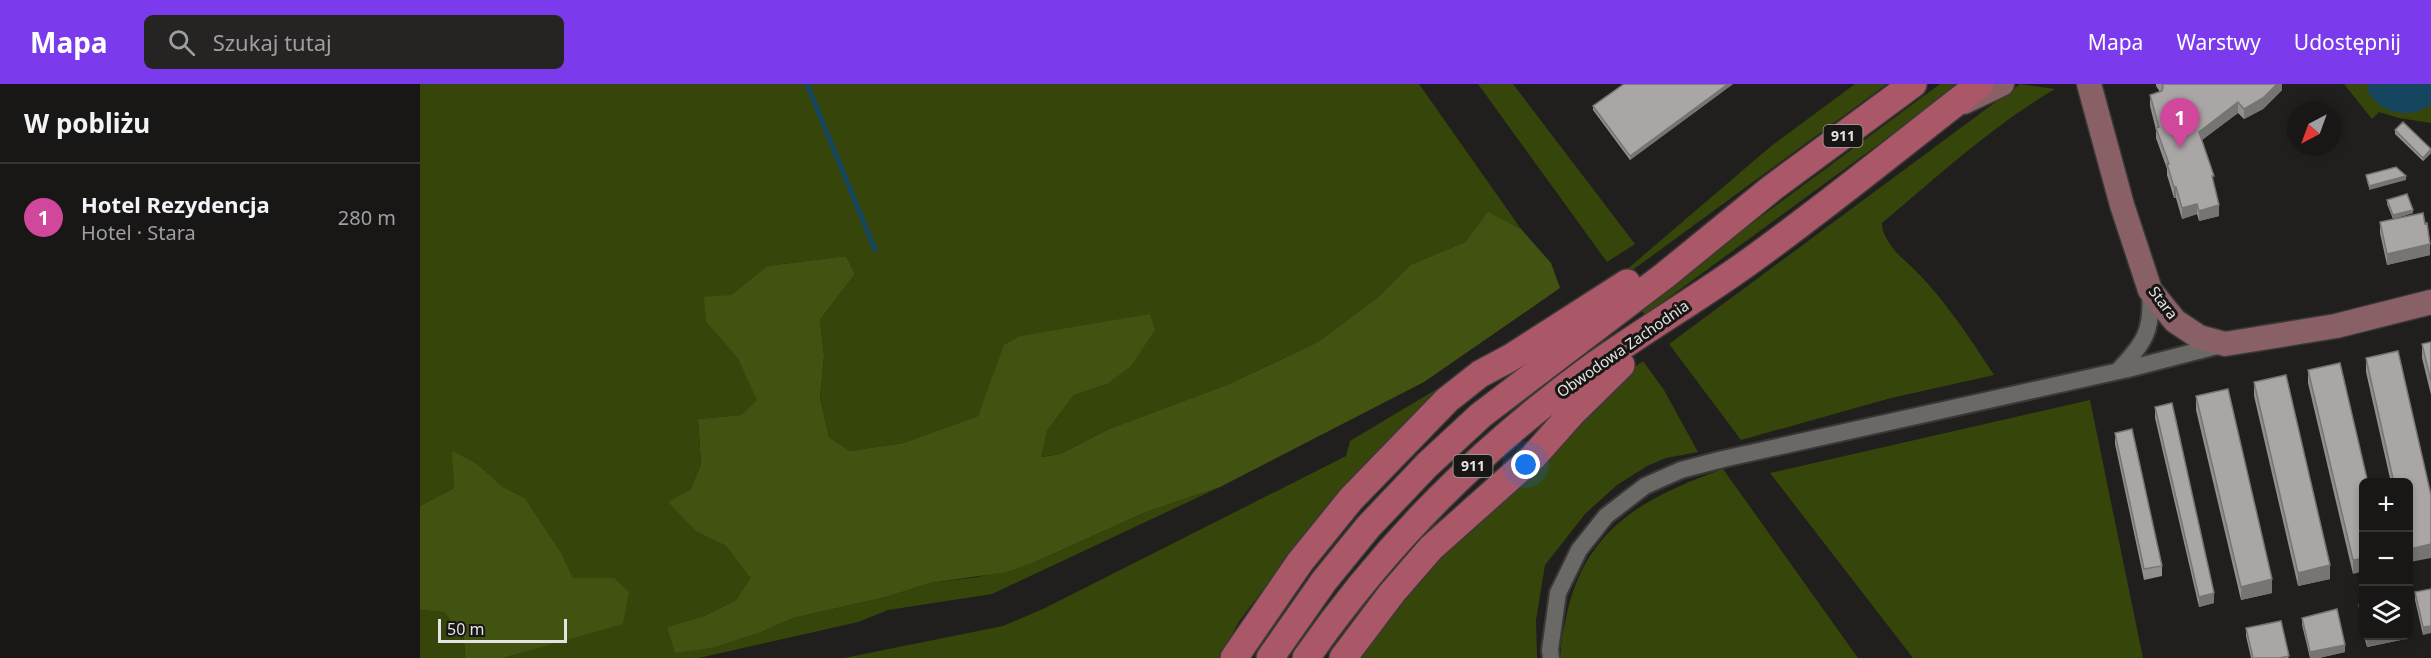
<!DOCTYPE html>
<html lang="pl">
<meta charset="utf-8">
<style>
body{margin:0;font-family:"Noto Sans",sans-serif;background:#262423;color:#f1f3f6}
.controls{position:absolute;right:18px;bottom:18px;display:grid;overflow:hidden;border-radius:9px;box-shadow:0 3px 9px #0003}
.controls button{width:54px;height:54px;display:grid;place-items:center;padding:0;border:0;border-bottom:2px solid #373635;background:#191716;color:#f1f3f6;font:30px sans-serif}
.compass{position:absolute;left:1867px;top:18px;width:54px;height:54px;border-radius:50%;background:#191716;box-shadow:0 3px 9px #0003;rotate:221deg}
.scale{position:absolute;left:18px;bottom:15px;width:129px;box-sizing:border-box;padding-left:6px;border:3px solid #e5e3e2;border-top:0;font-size:16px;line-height:21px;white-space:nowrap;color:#e5e3e2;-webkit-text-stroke:4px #181614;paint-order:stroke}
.you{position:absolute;left:1106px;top:381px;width:21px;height:21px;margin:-15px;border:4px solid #fff;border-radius:50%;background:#1a73e8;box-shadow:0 0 0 9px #1a73e833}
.badge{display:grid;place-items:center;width:39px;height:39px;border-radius:50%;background:#7c3aed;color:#fff;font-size:20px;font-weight:700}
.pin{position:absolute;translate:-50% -50px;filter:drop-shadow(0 2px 3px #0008)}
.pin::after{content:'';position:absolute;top:32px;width:21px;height:18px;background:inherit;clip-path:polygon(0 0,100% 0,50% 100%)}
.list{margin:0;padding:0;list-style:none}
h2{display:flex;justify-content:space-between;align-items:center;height:78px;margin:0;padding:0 24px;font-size:26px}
h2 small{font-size:20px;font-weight:400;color:#9f9fa1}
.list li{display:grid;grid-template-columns:39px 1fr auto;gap:18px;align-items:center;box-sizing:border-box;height:108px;padding:0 24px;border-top:2px solid #373635}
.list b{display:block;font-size:22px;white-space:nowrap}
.list p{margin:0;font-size:20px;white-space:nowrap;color:#9f9fa1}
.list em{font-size:20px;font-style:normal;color:#9f9fa1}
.icon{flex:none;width:33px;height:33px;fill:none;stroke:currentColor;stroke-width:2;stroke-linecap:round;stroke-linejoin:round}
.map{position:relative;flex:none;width:2011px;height:574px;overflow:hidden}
header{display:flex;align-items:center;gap:36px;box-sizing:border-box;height:84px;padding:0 30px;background:#7c3aed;color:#fff}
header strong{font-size:28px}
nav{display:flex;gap:33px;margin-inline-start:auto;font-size:21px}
.search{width:420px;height:54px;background:#262423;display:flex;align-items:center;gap:15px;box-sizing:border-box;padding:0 21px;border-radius:9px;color:#9f9fa1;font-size:22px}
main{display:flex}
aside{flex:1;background:#191716}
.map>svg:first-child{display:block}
</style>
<header>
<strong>Mapa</strong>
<div class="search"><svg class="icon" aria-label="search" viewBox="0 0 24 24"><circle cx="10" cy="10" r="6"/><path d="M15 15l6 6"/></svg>Szukaj tutaj</div>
<nav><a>Mapa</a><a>Warstwy</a><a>Udostępnij</a></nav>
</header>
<main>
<aside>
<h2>W pobliżu<small></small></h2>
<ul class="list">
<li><span class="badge" style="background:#d1479c">1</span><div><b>Hotel Rezydencja</b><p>Hotel · Stara</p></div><em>280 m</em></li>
</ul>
</aside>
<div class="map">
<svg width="2011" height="574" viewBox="0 0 2011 574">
<rect width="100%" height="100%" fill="#211f1d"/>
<path fill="#36450a" d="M 0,0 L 999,0 L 1101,145 L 1068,129 L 1045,158 L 990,181 L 958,213 L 898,258 L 809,300 L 689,345 L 640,370 L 620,373 L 627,347 L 654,311 L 687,300 L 653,244 L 600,252 L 570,302 L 558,332 L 483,359 L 430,367 L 409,353 L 400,314 L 404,272 L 400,236 L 435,190 L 426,172 L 347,182 L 311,211 L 286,238 L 318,275 L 338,316 L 321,331 L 278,335 L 281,380 L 270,406 L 277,448 L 306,462 L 330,494 L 316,516 L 284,532 L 247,543 L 296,563 L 339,549 L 373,534 L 466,513 L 510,499 L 558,493 L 615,478 L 726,428 L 800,403 L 572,510 L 468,526 L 438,538 L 279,574 L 83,574 L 126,561 L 194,494 L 153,494 L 142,470 L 105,414 L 83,403 L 56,379 L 33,368 L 34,404 L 0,422 Z
M 1058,0 L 1093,0 L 1215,160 L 1187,178 Z
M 1435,0 L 1467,0 L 1199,196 L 1198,193 L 1350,63 Z
M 1520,0 L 1541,0 L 1225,231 L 1219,223 Z
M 1600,0 L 1635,5 C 1572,42 1518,92 1462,139 C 1461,150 1474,167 1482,174 C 1521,209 1545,247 1574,291 L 1471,314 L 1321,356 L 1249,260 Z
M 1924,0 L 2011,0 L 2011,39 L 1979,34 L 1959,28 L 1952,35 Z
M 1223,277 L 1244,306 L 1278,368 L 1246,374 L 1227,382 L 1197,401 L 1165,430 L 1125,481 L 1116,536 L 1117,574 L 938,574 L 1015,477 L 1195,298 Z
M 1057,281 L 1001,323 L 950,375 L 884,452 L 820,536 L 799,574 L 424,574 L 583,542 L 625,524 L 926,372 L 930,357 Z
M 1670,316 L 1723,574 L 1493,574 L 1350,389 Z
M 1303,385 L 1438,574 L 1141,574 C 1140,558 1144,544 1147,529 C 1167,442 1226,413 1303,385 Z
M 0,526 L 24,528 L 44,555 L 45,574 L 0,574 Z"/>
<path fill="#425211" d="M 1068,128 L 1101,145 L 1131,179 L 1140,204 L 1004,298 L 800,403 L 726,428 L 615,478 L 587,488 L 510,499 L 466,513 L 373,534 L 339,549 L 296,563 L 255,569 L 247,543 L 284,532 L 316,516 L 330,494 L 306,462 L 277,448 L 248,418 L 270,406 L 281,380 L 278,335 L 321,331 L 337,316 L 318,275 L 286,238 L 284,213 L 311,211 L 347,182 L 426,172 L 435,190 L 400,236 L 404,272 L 400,314 L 409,353 L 430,367 L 483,359 L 558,332 L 584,261 L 600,252 L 730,230 L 735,246 L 711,282 L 687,300 L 654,311 L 627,347 L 621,373 L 640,370 L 689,345 L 809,300 L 898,258 L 958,213 L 990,181 L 1045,158 Z
M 32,367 L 56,379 L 83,403 L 105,414 L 142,470 L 153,494 L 194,494 L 209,508 L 203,540 L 83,574 L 45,574 L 44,554 L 24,528 L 0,526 L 0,422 L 34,404 Z"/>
<path fill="#15455f" d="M 1949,0 L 2011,0 L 2011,21 C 1987,36 1961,30 1947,6 Z"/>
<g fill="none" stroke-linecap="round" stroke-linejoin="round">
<path stroke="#15455f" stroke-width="5" d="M 387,0 L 455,166"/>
<defs>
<path id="street" d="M 1698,287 C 1725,257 1733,248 1730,206
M 1131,574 L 1130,566 L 1138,509 L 1159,466 L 1186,432 L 1225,402 L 1261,386 L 1303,375 L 1708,285 L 1801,261"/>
<path id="secondary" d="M 1669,0 L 1702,121 L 1730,206 L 1755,237 L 1779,253 L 1805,260 L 1916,242 L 2011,218
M 1544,18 L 1582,0"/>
<path id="primary" d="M 814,574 L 880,478 L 931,415 L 1027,316 L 1060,290 L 1090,274 L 1207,199
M 850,574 L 904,497 L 948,443 L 1007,381 L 1061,331 L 1244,192 L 1352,104 L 1493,0
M 886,574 C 967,458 1061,364 1175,281 C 1224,246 1277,215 1326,180 C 1406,123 1482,60 1560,0
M 923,574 L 972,509 L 1011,464 L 1113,373 L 1153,328 L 1201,281"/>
</defs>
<use href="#street" stroke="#3b3938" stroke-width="20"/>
<use href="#secondary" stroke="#3b3938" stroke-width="27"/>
<use href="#primary" stroke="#3b3938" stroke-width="30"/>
<use href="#street" stroke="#6b6966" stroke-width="16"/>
<use href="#secondary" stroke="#8a6067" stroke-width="24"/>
<use href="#primary" stroke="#aa5868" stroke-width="27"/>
</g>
<path fill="#928f8f" d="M 1204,0 L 1313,0 L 1210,76 L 1173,26 L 1173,22 Z
M 1736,0 L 1862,0 L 1862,6 L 1843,25 L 1824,35 L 1818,29 L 1782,56 L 1794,100 L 1799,132 L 1779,137 L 1777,130 L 1762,135 L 1756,114 L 1754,114 L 1747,91 L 1747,85 L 1736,54 L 1736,46 L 1730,22 L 1730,11 L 1740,8 L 1736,2 Z
M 1975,46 L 2011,65 L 2011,69 L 2003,77 L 1975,50 Z
M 1967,116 L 1993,129 L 1973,135 L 1967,120 Z
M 1960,138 L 2010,171 L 1967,181 L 1960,149 Z
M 2011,258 L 2011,311 L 2002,274 L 2002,260 Z
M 1946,274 L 2011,411 L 1990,478 L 1989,473 L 1989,399 L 1971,399 L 1946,288 Z
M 1888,286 L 1948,399 L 1933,490 L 1888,299 Z
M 1834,298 L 1910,495 L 1878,502 L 1834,312 Z
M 1776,312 L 1852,509 L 1821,516 L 1776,326 Z
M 1735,323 L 1794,519 L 1779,523 L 1735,334 Z
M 1695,349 L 1742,482 L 1742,492 L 1724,496 L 1695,360 Z
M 2011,505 L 2003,551 L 1995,516 L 1995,508 Z
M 1944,520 L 1944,549 L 1939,528 L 1939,521 Z
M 1882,534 L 1925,568 L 1899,574 L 1890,574 L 1882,541 Z
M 1826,544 L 1869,574 L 1831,574 L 1826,552 Z
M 1944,552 L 1981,552 L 1981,556 L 1947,563 Z"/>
<path fill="#777474" d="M 1308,0 L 1313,0 L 1210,76 L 1210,72 Z
M 1857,0 L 1862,0 L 1862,6 L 1843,25 L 1824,35 L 1824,25 Z
M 1818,18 L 1818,29 L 1779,58 L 1779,48 Z
M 2011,65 L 2011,69 L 2003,77 L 2003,74 Z
M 1986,92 L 1986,96 L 1949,106 L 1949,102 Z
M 1754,103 L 1756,103 L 1756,114 L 1754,114 Z
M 1777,120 L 1777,130 L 1762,135 L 1762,124 Z
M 1799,121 L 1799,132 L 1779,137 L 1779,127 Z
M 1993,126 L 1993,129 L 1973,135 L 1973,131 Z
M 2010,160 L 2010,171 L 1967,181 L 1967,170 Z
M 2011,460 L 2011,474 L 1990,478 L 1990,465 Z
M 1944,474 L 1944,487 L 1933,490 L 1933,476 Z
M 1910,481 L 1910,495 L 1878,502 L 1878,489 Z
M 1852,495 L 1852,509 L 1821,516 L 1821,503 Z
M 1794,509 L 1794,519 L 1779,523 L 1779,513 Z
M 2011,542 L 2011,549 L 2003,551 L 2003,543 Z
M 1967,552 L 1981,552 L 1981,556 L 1947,563 L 1947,556 Z
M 1925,561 L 1925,568 L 1899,574 L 1890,574 L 1890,568 Z"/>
<path fill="#aaa6a6" stroke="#777474" stroke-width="1.5" d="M 1204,0 L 1308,0 L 1210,72 L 1173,22 Z
M 1742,0 L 1857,0 L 1843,14 L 1824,25 L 1818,18 L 1779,48 L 1794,92 L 1792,92 L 1799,121 L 1779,127 L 1777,120 L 1762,124 L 1756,103 L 1754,103 L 1747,80 L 1749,80 L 1736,44 L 1739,43 L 1730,11 L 1742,7 L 1743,2 Z
M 1983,38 L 2011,65 L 2003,74 L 1975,46 Z
M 1976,83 L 1986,92 L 1949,102 L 1946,91 Z
M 1987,110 L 1993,126 L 1973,131 L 1967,116 Z
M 2003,129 L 2005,140 L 2007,139 L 2010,160 L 1967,170 L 1960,138 Z
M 2011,258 L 2011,297 L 2002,260 Z
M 1978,267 L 2011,411 L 2011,460 L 1990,465 L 1989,459 L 1989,399 L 1974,399 L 1946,274 Z
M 1920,279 L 1948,399 L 1944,399 L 1944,474 L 1933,476 L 1888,286 Z
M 1866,291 L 1910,481 L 1878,489 L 1834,298 Z
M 1808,305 L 1852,495 L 1821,503 L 1776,312 Z
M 1752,319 L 1794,509 L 1779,513 L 1735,323 Z
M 1712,345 L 1742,482 L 1724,485 L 1695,349 Z
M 2011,505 L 2011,542 L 2003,543 L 1995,508 Z
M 1944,520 L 1944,542 L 1939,521 Z
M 1917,525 L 1925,561 L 1890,568 L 1882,534 Z
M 1861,537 L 1869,572 L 1859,574 L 1833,574 L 1826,544 Z
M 1946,552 L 1967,552 L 1947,556 Z"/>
<g text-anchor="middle" stroke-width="6" stroke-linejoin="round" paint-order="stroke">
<g fill="#181614" stroke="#a8a6a4" stroke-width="1.5">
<rect x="1403.5" y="41" width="39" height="22" rx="4.5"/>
<rect x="1033.5" y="371" width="39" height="22" rx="4.5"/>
</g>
<g font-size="14" font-weight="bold" fill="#e5e3e2">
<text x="1423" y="57">911</text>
<text x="1053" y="387">911</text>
</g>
<g font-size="15" fill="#e5e3e2" stroke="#181614">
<text transform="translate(1743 219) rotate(53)" y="5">Stara</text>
<text transform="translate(1203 265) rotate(-35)" y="5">Obwodowa Zachodnia</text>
</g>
</g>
</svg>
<div class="controls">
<button>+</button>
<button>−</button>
<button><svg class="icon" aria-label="layers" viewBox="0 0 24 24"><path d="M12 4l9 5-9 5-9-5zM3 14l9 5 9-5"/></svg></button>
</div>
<svg class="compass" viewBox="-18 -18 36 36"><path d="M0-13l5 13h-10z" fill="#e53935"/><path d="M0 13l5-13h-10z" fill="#9f9fa1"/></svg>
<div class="scale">50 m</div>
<div class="you"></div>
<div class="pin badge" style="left:1760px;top:64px;background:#d1479c">1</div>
</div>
</main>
